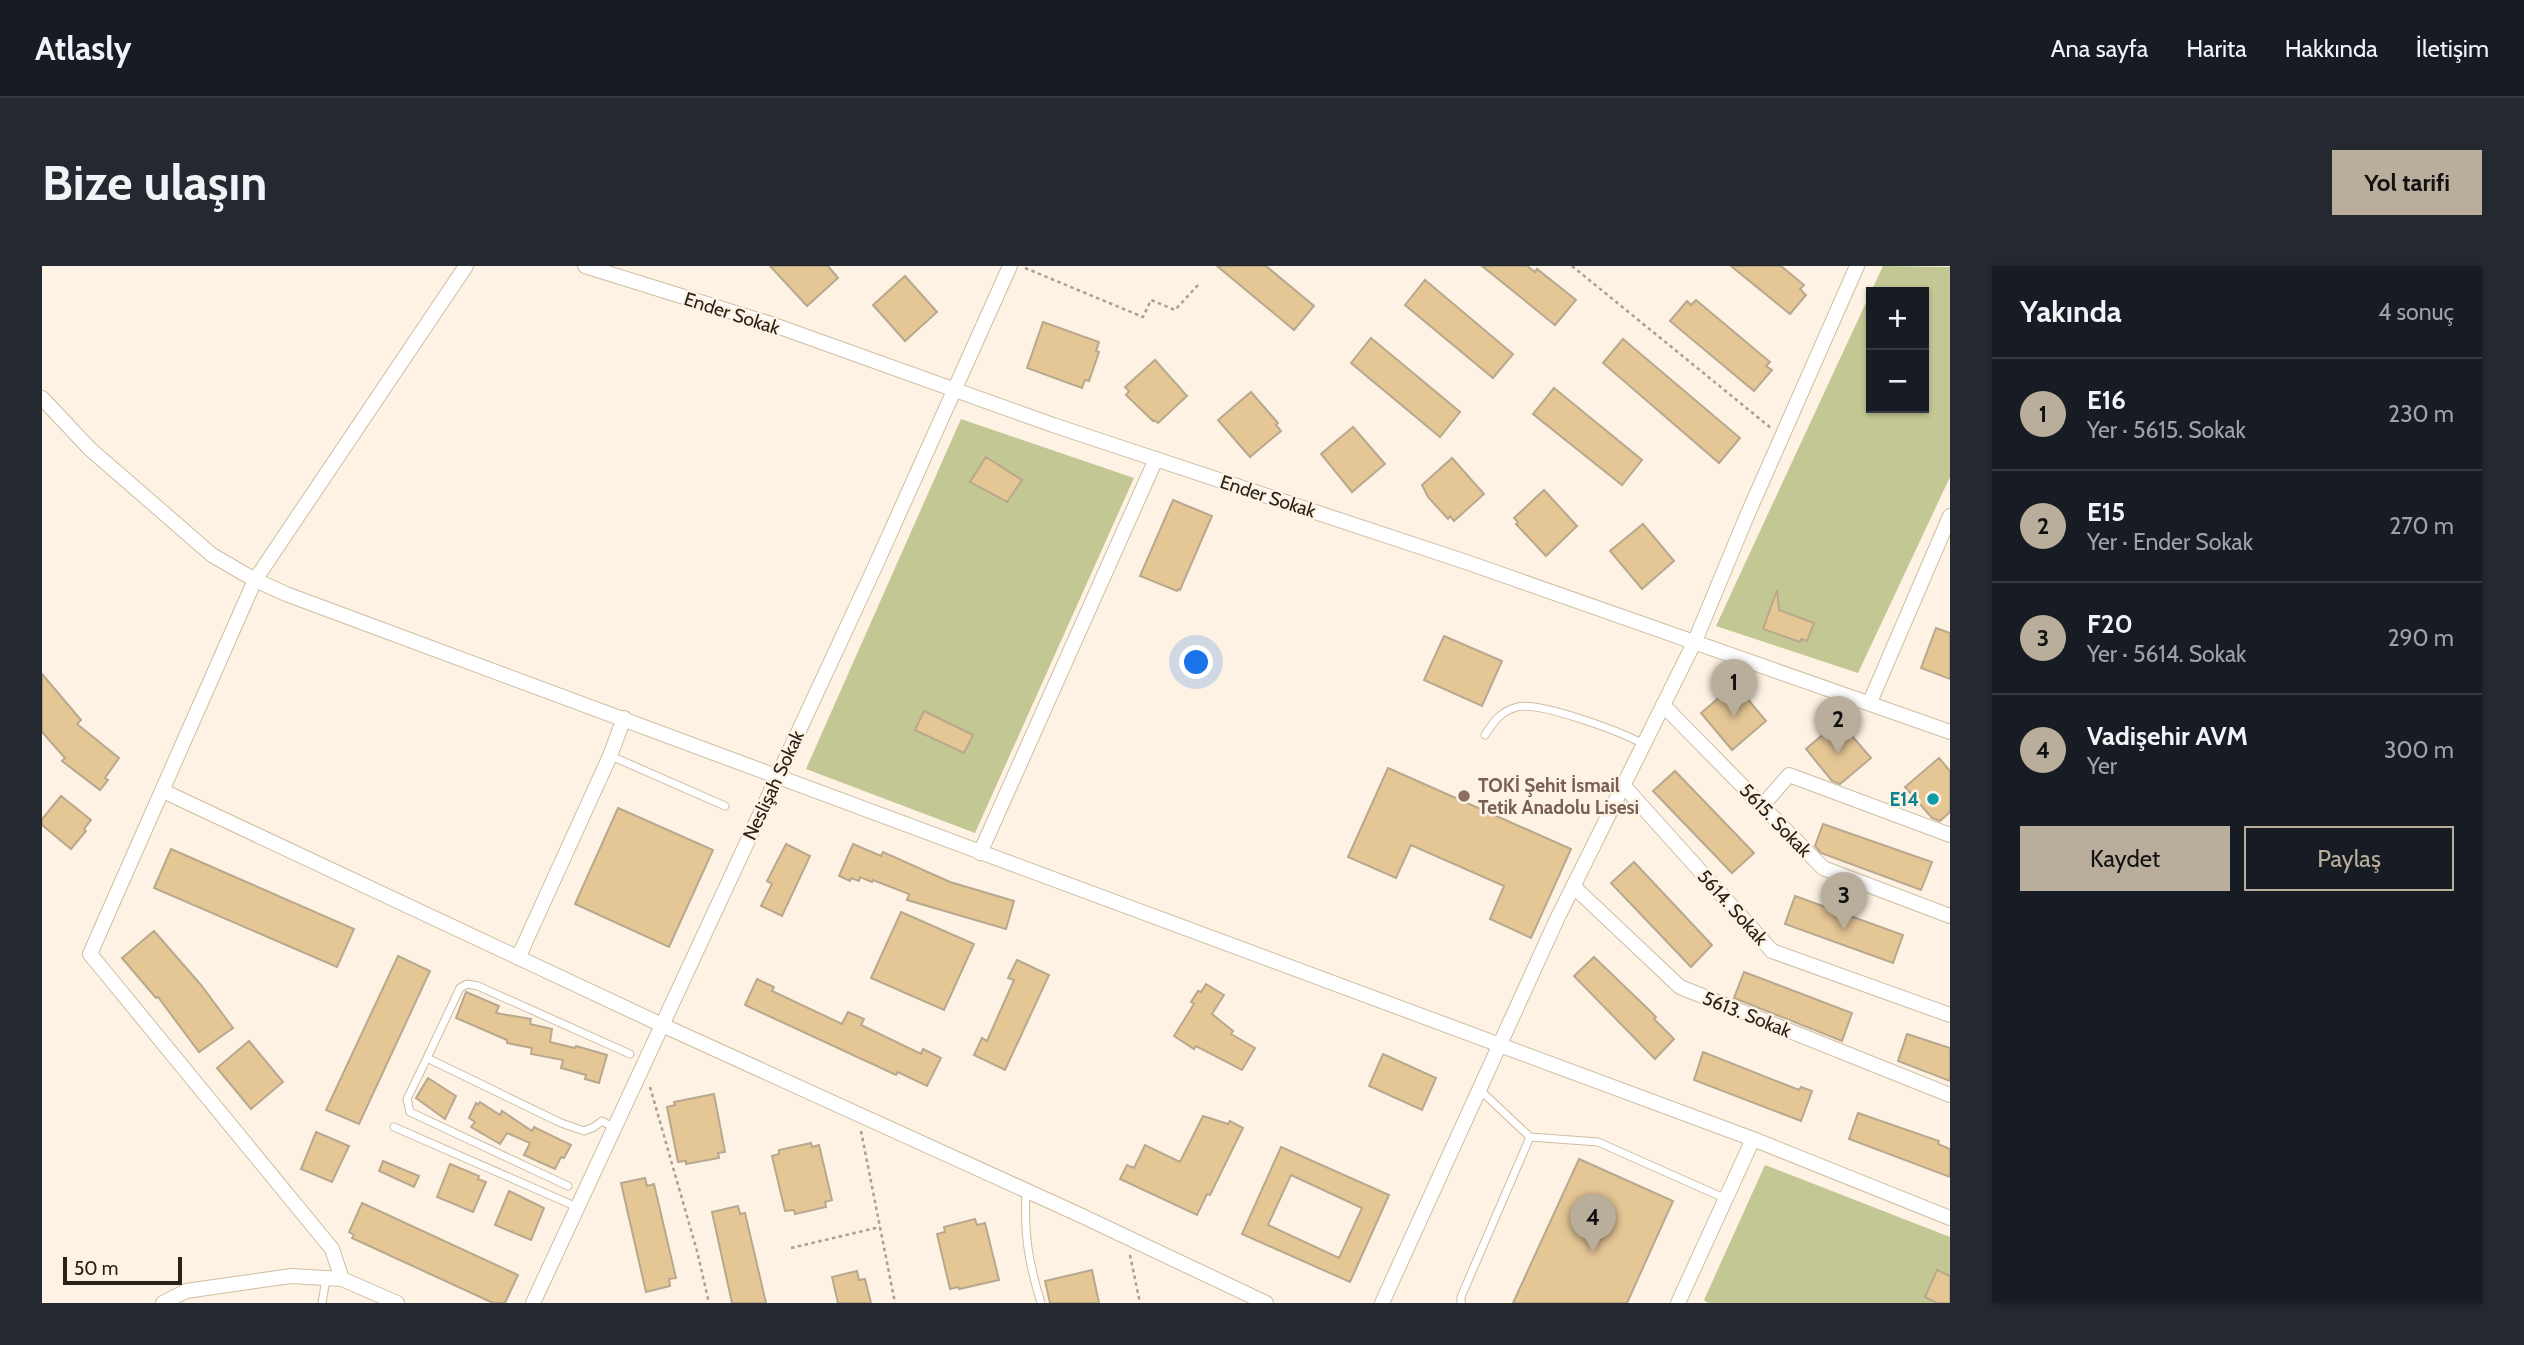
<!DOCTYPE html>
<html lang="tr">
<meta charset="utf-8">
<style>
body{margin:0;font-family:Cabin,sans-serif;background:#242831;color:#f1f3f6}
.controls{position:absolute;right:21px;top:21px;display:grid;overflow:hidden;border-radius:0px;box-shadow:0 2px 5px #0004}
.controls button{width:63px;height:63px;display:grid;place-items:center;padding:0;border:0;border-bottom:2px solid #363941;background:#171b24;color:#f1f3f6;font:35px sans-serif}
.scale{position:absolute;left:21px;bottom:18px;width:119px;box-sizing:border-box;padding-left:7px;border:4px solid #292219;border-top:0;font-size:19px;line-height:24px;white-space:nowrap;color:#292219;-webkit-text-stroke:5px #fdf2e3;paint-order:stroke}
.you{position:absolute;left:1155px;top:397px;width:24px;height:24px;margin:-18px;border:5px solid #fff;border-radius:50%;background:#1a73e8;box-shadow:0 0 0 10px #1a73e833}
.badge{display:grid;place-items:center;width:46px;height:46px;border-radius:50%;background:#b9ae9b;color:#111;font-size:23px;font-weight:700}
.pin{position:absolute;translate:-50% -58px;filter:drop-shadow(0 2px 4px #0008)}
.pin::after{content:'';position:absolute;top:37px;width:24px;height:21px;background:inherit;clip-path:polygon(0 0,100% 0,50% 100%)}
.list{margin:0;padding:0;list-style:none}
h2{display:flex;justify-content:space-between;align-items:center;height:91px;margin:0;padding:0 28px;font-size:30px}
h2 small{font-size:23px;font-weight:400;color:#9ea1a6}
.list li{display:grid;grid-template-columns:46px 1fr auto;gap:21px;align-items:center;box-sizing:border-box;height:112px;padding:0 28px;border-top:2px solid #363941}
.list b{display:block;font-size:26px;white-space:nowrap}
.list p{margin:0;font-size:23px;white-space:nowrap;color:#9ea1a6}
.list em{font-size:23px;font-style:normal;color:#9ea1a6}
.actions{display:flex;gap:14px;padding:21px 28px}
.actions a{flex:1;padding:16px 0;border:2px solid #b9ae9b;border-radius:0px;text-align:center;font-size:24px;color:#b9ae9b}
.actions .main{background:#b9ae9b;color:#111}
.map{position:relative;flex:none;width:1908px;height:1037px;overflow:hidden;border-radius:0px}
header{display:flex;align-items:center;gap:42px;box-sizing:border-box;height:98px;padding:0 35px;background:#171b24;border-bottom:2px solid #363941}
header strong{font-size:33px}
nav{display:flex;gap:38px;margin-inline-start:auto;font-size:24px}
.intro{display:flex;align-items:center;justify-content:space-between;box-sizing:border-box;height:168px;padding:0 42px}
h1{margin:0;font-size:49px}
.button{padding:18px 32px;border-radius:0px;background:#b9ae9b;color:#111;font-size:24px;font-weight:700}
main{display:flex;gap:42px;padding:0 42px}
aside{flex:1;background:#171b24;border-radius:0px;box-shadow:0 2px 5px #0004}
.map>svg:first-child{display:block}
</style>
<header>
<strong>Atlasly</strong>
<nav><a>Ana sayfa</a><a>Harita</a><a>Hakkında</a><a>İletişim</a></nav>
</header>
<div class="intro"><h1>Bize ulaşın</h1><a class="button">Yol tarifi</a></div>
<main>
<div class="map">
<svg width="1908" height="1037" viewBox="0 0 1908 1037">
<rect width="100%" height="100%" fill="#fdf2e3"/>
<path fill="#c3c793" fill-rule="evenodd" d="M 1841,0 L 1908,1 L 1908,211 L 1816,407 L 1674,360 ZM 1829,26 L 1882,26 L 1882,142 L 1829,142 Z
M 919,153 L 1092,212 L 933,567 L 764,503 Z
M 1723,899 L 1908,971 L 1908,1037 L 1666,1037 L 1662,1034 Z"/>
<path fill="#e5c695" stroke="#b8a88e" stroke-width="2" fill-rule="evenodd" d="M 728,0 L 786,0 L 796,12 L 765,40 Z
M 1175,0 L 1224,0 L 1272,40 L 1252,64 Z
M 1440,0 L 1485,0 L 1493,6 L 1495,3 L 1534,34 L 1513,59 Z
M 1689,0 L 1739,0 L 1762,19 L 1758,23 L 1764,29 L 1748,48 Z
M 863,10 L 895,46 L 863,75 L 831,39 Z
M 1383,14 L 1471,88 L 1451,112 L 1363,39 Z
M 1654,34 L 1728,96 L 1724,100 L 1730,104 L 1712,125 L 1628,55 L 1645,35 L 1649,39 Z
M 1001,56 L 1057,76 L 1054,85 L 1057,86 L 1047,115 L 1043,114 L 1040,122 L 985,102 Z
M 1329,72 L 1418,146 L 1398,171 L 1309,97 Z
M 1581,73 L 1698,172 L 1677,197 L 1561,97 Z
M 1113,94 L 1145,130 L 1116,157 L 1112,154 L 1111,155 L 1084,129 L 1087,125 L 1083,121 Z
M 1512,122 L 1600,194 L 1580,219 L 1491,148 Z
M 1209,126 L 1236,157 L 1234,159 L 1239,165 L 1208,191 L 1176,154 Z
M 1311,161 L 1343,198 L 1310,226 L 1279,188 Z
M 944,191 L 980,214 L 965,236 L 928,216 Z
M 1410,192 L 1442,228 L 1412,255 L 1408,250 L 1406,253 L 1386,231 L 1380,219 Z
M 1502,224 L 1535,260 L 1504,290 L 1474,258 L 1476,256 L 1472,252 Z
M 1131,234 L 1170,250 L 1138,324 L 1136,323 L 1135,325 L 1098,310 Z
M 1601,258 L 1632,295 L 1600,323 L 1568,285 Z
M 1735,324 L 1737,344 L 1772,357 L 1765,375 L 1759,373 L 1758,376 L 1721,363 Z
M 1894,362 L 1908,367 L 1908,413 L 1879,402 Z
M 1402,370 L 1460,395 L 1440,440 L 1382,414 Z
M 0,408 L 39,454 L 35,458 L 77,492 L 63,512 L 66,514 L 58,524 L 20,495 L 23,492 L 0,466 Z
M 1693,418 L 1724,455 L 1690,484 L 1659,447 Z
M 882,445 L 931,469 L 922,487 L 873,464 Z
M 1797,455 L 1829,492 L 1798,518 L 1790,515 L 1764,483 Z
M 1897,492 L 1908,505 L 1908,546 L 1898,555 L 1890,552 L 1863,521 Z
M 1346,502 L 1529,583 L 1489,672 L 1448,653 L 1462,620 L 1369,579 L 1354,612 L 1306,591 Z
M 1633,505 L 1712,587 L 1690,607 L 1611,525 Z
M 19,530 L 49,554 L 42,563 L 44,565 L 29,583 L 0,559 L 0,553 Z
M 576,542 L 671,584 L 627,681 L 533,638 Z
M 1781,558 L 1890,596 L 1879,624 L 1779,587 L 1773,580 Z
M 744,578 L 768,590 L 740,650 L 719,640 L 730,618 L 725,615 Z
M 811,578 L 839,590 L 841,586 L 908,616 L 972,635 L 964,663 L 865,634 L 867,628 L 831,614 L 830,616 L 818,611 L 817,615 L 809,612 L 808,615 L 797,610 Z
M 129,583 L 312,663 L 295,701 L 112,622 Z
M 1592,596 L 1670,679 L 1649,701 L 1569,617 Z
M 1753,630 L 1861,669 L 1851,697 L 1743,658 Z
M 859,646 L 932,678 L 902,744 L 829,712 Z
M 112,665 L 159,719 L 191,762 L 157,786 L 116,731 L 114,732 L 80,692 Z
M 356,690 L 388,705 L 317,858 L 284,844 Z
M 1552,691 L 1605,742 L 1614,751 L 1612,753 L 1632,773 L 1613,793 L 1532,710 Z
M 975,694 L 1007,709 L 963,804 L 932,789 L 940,772 L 945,775 L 972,714 L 966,712 Z
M 1702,706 L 1810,747 L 1800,775 L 1692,732 Z
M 715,713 L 732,721 L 730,725 L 800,758 L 806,746 L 822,753 L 819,759 L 879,788 L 881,783 L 899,792 L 885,820 L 856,806 L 854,809 L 703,739 Z
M 1164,718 L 1182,729 L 1170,748 L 1191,765 L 1189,768 L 1213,782 L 1200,804 L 1154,780 L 1152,783 L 1132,770 L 1152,738 L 1149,736 L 1156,725 L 1159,726 Z
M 424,726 L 457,740 L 454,747 L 489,753 L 488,758 L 510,763 L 508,776 L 533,782 L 534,780 L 565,789 L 557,817 L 543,813 L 544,809 L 519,802 L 521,794 L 489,788 L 490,782 L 465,777 L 465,774 L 414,752 Z
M 1865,768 L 1908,782 L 1908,815 L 1856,795 Z
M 207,775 L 241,816 L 209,843 L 175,802 Z
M 1661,786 L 1757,824 L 1759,821 L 1770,825 L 1759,855 L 1652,814 Z
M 1341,788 L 1394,812 L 1380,844 L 1327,820 Z
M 386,812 L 414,830 L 403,853 L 374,832 Z
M 672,828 L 683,886 L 676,887 L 677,892 L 644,898 L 644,895 L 636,896 L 625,841 L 633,839 L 632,836 Z
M 438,836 L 458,849 L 460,845 L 490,865 L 492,861 L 529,879 L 522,892 L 519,891 L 513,903 L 482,889 L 488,877 L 465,867 L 458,878 L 429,861 L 433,856 L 427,852 L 434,837 L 436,839 Z
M 1816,847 L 1897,875 L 1896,878 L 1908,883 L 1908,911 L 1807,873 Z
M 1161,850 L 1186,858 L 1188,855 L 1201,862 L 1168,929 L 1165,928 L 1155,949 L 1078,913 L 1085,899 L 1092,902 L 1103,879 L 1138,896 Z
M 274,866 L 307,880 L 290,916 L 259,903 Z
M 769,877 L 770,881 L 777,879 L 790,934 L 783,936 L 784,941 L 753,948 L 752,944 L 743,945 L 730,890 L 737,888 L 737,884 Z
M 1239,881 L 1347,929 L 1308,1016 L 1200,968 ZM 1249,909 L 1320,942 L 1297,992 L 1226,959 Z
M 1537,893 L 1631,935 L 1585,1037 L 1471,1037 Z
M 341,895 L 377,910 L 372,921 L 337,905 Z
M 408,898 L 437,910 L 436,913 L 444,916 L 431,946 L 395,931 Z
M 603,912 L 605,920 L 612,918 L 634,1012 L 627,1013 L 628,1020 L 604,1026 L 579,917 Z
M 467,925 L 502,942 L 489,974 L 453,959 Z
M 320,937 L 476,1009 L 463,1037 L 451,1037 L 310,972 L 312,969 L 307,966 Z
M 696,940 L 698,948 L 703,947 L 724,1037 L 690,1037 L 670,946 Z
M 933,953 L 935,959 L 943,957 L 957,1014 L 917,1023 L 916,1021 L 908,1023 L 895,968 L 903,966 L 902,961 Z
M 1050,1004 L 1057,1037 L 1008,1037 L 1003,1015 Z
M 1895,1004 L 1908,1010 L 1908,1037 L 1895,1037 L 1883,1031 Z
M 815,1005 L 817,1014 L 823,1013 L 829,1037 L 796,1037 L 790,1011 Z"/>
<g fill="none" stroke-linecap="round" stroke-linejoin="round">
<defs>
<path id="lane" d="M 1443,469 C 1452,455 1458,446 1475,441 C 1497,435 1580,466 1601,478
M 569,490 L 683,540
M 385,792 L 365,833 L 368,846 L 526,920
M 1438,824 L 1488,871 L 1556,876 L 1682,932
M 352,861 L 535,941
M 572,862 L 560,855 L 552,861 L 542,865 L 519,857 L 385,792 L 418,722 L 425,718 L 436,720 L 588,788
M 984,924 C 982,968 986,995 999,1037
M 280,1037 L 284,1013
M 1419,1037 L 1419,1031 L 1488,871"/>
<path id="street" d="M 543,0 L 732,59 L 1011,159 L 1427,297 L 1908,466
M 0,132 L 48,183 L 170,289 L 213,314 L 244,328 L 1711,873 L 1908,952
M 1828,436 L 1908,250
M 1621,439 L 1781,602 L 1908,650
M 1581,519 L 1730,685 L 1908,749
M 121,525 L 620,759 L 1038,949 L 1224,1037
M 1720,540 L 1747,509 L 1908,569
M 938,587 L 1114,193
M 1531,620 L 1638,721 L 1908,829
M 476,692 L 568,490 L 582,452
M 300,1013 L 290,983 L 48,688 L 213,314 L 424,0
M 121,1037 L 144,1025 L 249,1010 L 300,1013 L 355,1037
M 491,1037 L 832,303 L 968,0
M 1340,1037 L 1515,653 L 1653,375 L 1704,252 L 1815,0
M 1636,1037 L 1711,873"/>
</defs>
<use href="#lane" stroke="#cebda3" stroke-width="9"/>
<use href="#street" stroke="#cebda3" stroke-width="16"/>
<path stroke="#a99f92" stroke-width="2.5" stroke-dasharray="3.5 3.5" stroke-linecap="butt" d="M 1530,0 L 1729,162
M 983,2 L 1101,51 L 1109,34 L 1133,44 L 1156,19
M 608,821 L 655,985 L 667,1037
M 819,865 L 853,1037
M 749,982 L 838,961
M 1088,989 L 1098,1037"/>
<use href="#lane" stroke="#fff" stroke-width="7"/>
<use href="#street" stroke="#fff" stroke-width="14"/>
</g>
<circle fill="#8d6e63" stroke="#fdf2e3" stroke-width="2.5" cx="1422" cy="530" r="7"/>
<circle fill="#0f9aa8" stroke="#fdf2e3" stroke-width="2.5" cx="1891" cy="533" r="7"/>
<g text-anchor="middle" stroke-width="5" stroke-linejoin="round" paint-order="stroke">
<g font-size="19" fill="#292219" stroke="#fdf2e3">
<text transform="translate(690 47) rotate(18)" y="7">Ender Sokak</text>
<text transform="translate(1226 230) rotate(18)" y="7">Ender Sokak</text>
<text transform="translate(731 519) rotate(-65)" y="7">Neslişah Sokak</text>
<text transform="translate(1734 554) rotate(46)" y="7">5615. Sokak</text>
<text transform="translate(1691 641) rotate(48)" y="7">5614. Sokak</text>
<text transform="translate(1705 748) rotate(22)" y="7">5613. Sokak</text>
</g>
<g font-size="19" font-weight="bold" fill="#785e54" stroke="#fdf2e3" text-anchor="start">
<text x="1436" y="526">TOKİ Şehit İsmail<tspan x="1436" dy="22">Tetik Anadolu Lisesi</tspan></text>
</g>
<g font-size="19" font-weight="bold" fill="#0d838f" stroke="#fdf2e3" text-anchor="end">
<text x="1877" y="540">E14</text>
</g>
</g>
</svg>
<div class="controls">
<button>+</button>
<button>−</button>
</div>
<div class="scale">50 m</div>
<div class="you"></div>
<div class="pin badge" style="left:1692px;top:451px">1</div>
<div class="pin badge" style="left:1796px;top:488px">2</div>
<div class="pin badge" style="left:1802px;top:664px">3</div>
<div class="pin badge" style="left:1551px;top:986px">4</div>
</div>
<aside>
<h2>Yakında<small>4 sonuç</small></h2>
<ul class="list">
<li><span class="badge">1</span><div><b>E16</b><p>Yer · 5615. Sokak</p></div><em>230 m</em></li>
<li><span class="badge">2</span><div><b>E15</b><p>Yer · Ender Sokak</p></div><em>270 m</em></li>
<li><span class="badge">3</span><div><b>F20</b><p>Yer · 5614. Sokak</p></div><em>290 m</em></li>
<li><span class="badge">4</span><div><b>Vadişehir AVM</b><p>Yer</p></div><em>300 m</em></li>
</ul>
<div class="actions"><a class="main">Kaydet</a><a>Paylaş</a></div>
</aside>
</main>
